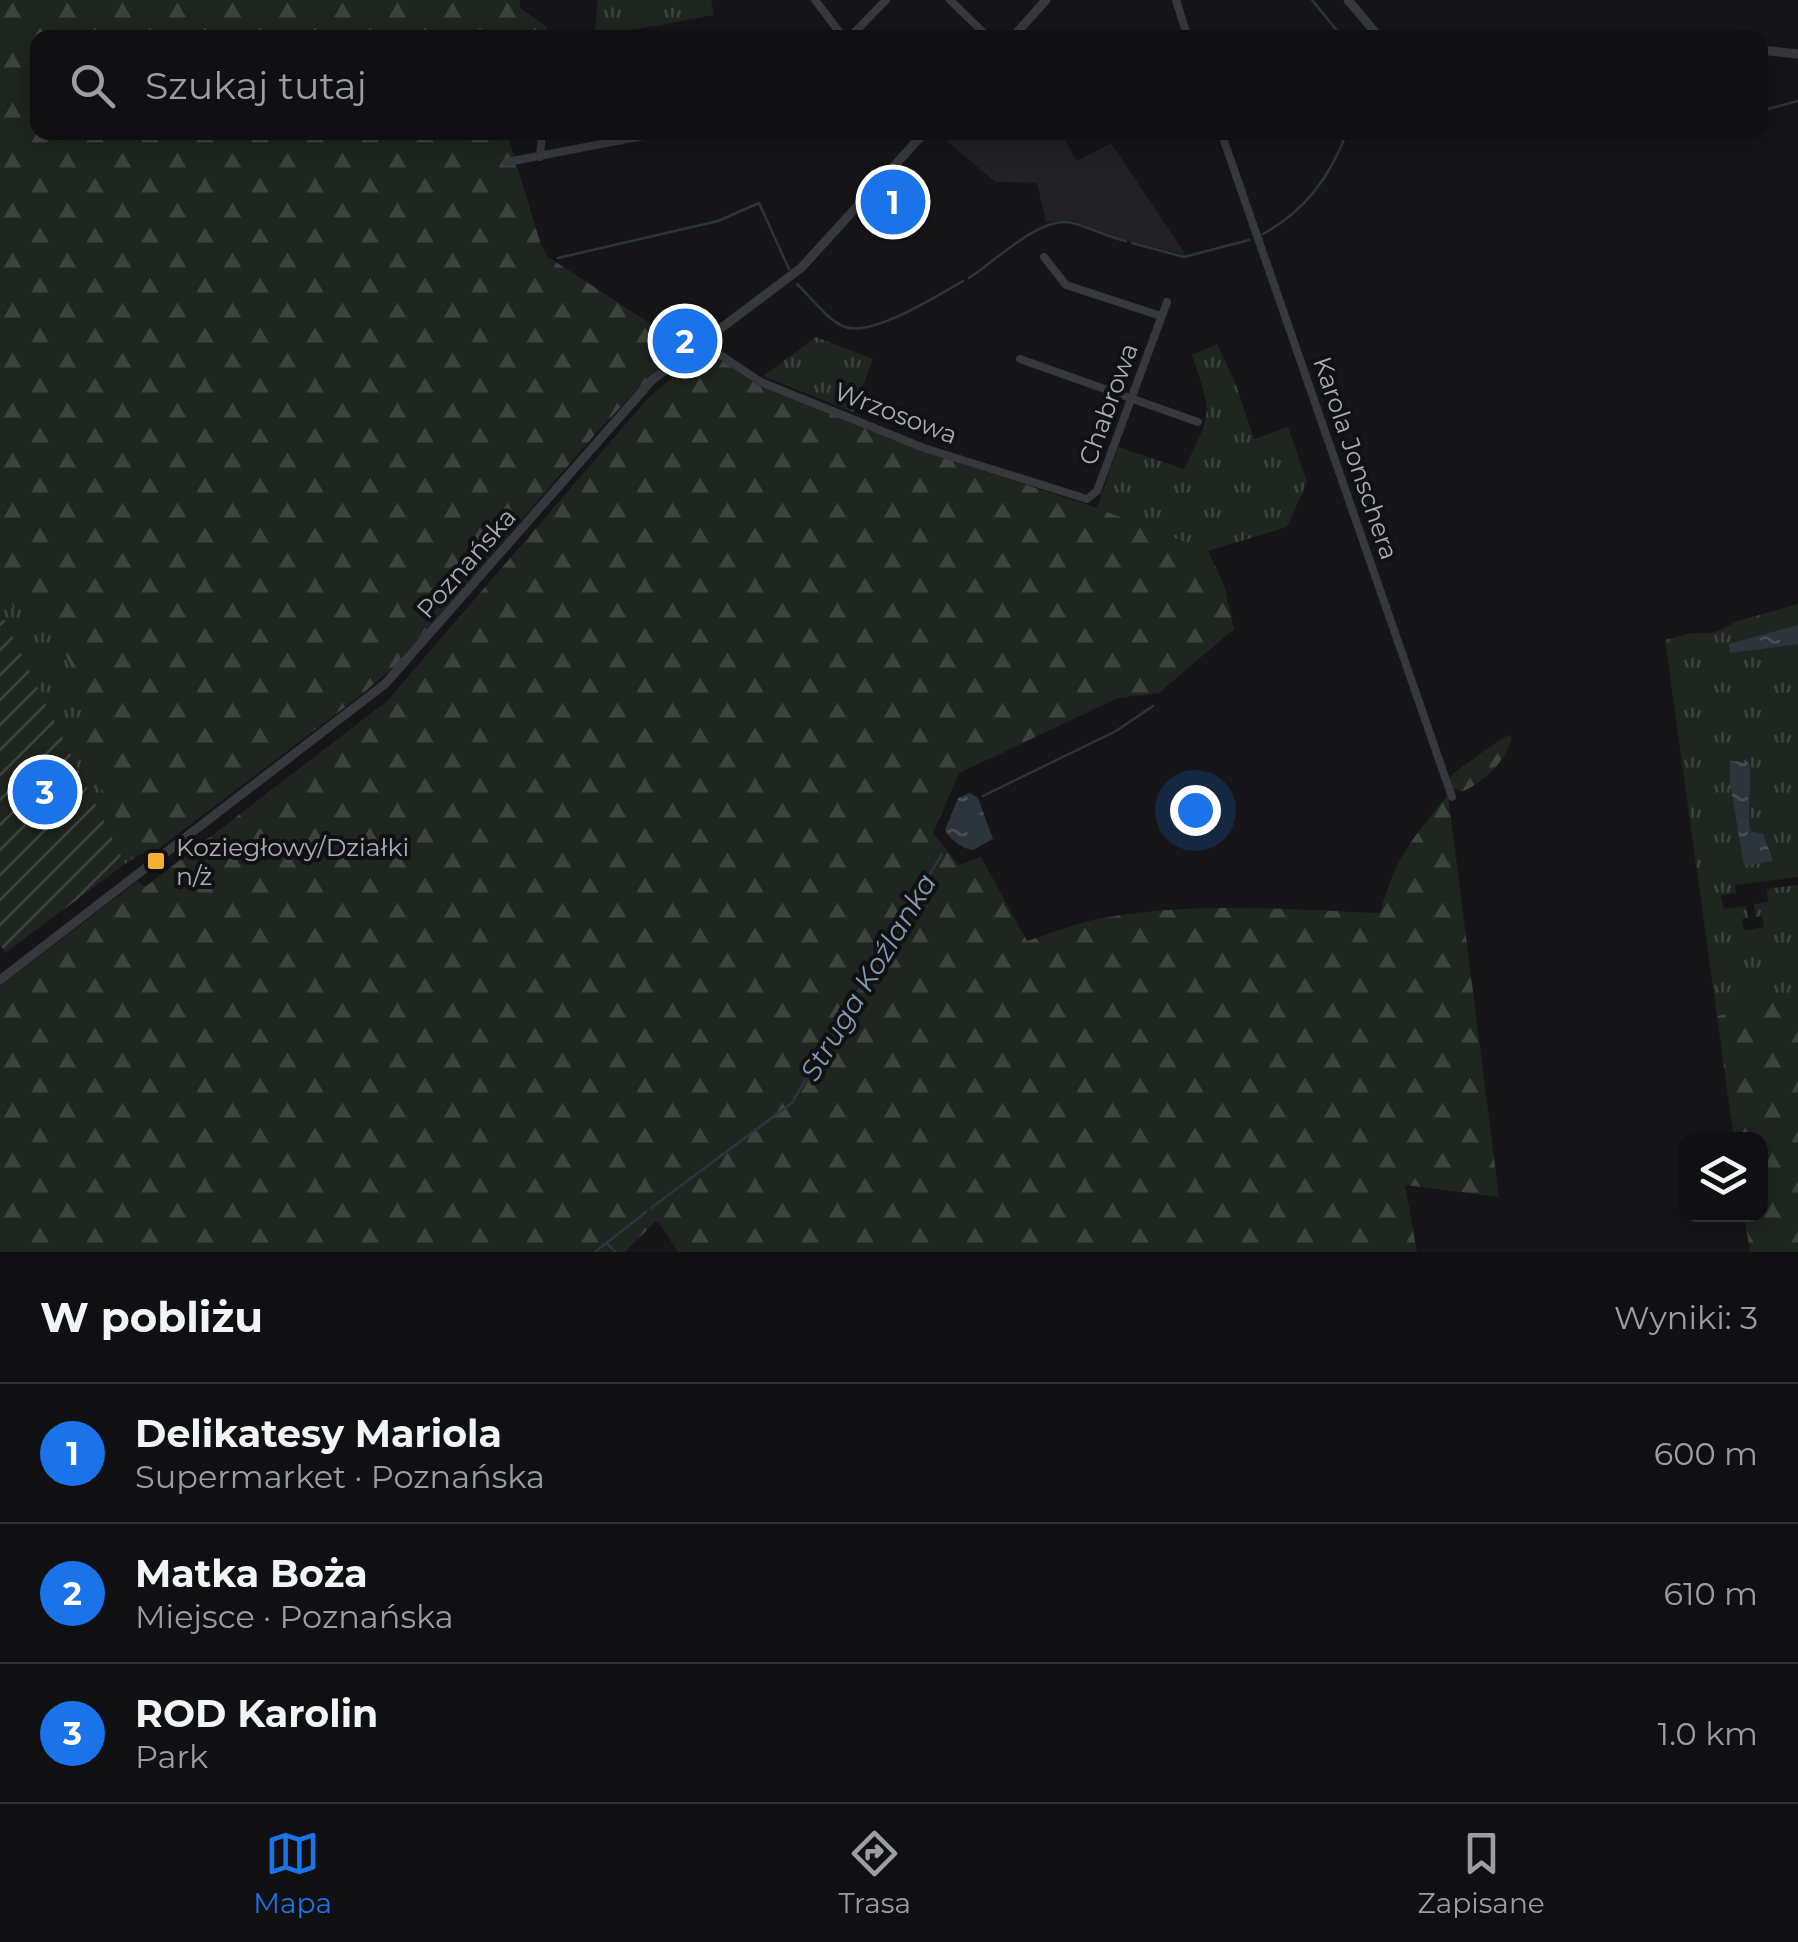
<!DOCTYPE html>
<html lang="pl">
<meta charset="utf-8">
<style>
body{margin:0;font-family:Montserrat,sans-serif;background:#1e1e20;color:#f1f3f6}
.controls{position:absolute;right:30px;bottom:30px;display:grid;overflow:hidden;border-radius:20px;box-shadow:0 5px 25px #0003}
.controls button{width:90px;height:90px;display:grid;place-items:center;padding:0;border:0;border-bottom:2px solid #303032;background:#101012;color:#f1f3f6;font:50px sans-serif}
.you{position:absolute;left:1195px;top:810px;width:35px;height:35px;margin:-25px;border:8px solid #fff;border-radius:50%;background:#1a73e8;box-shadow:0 0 0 15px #1a73e833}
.badge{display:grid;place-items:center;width:65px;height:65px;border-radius:50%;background:#1a73e8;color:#fff;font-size:32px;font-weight:700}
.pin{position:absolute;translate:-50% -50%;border:5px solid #fff;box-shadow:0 2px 10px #0006}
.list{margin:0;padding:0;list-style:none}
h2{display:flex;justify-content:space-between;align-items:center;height:130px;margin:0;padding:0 40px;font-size:42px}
h2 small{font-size:32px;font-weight:400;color:#9c9d9f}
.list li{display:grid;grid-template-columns:65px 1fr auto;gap:30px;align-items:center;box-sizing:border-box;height:140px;padding:0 40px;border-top:2px solid #303032}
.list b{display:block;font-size:38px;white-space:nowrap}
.list p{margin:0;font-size:32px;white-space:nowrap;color:#9c9d9f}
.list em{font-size:32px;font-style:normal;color:#9c9d9f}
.icon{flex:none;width:55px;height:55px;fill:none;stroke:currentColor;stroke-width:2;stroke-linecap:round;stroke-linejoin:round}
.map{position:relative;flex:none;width:1798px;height:1252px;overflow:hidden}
.search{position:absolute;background:#101012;box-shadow:0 5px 25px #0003;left:30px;right:30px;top:30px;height:110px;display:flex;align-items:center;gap:25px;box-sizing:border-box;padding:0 35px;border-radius:20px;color:#9c9d9f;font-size:38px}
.sheet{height:550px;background:#101012}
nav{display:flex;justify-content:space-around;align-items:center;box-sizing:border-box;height:140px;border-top:2px solid #303032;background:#101012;font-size:28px;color:#9c9d9f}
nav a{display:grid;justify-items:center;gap:5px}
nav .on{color:#1a73e8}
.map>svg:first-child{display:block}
</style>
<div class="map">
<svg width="1798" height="1252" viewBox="0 0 1798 1252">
<defs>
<pattern id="grass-tufts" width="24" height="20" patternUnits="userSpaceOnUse" patternTransform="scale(2.5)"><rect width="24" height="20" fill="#1e261f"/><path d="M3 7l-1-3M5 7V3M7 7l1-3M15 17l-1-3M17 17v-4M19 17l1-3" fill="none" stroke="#3c433d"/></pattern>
<pattern id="forest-firs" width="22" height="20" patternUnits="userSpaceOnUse" patternTransform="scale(2.5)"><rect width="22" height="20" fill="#1e261f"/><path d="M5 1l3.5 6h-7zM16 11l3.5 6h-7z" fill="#3c433d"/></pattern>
<pattern id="garden-furrows" width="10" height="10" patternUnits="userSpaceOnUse" patternTransform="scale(2.5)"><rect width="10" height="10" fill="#1e261f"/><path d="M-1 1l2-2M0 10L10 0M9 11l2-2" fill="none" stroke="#3c433d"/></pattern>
<pattern id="water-ripples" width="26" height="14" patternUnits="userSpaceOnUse" patternTransform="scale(2.5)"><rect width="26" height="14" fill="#2c353c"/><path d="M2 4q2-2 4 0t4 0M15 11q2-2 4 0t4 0" fill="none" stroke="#485056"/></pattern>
</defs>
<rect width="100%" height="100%" fill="#161618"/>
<path fill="#222225" d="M 934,132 L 1061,133 L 1077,161 L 1111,143 L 1186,255 L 1106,235 L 1073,220 L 1046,222 L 1037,183 L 995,182 L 940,135 L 932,135 Z"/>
<path fill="url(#grass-tufts)" d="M 598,0 L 711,0 L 714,15 L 594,37 Z
M 816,337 L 873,359 L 853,412 L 763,376 Z
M 1217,344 L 1235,382 L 1254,439 L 1288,427 L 1307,482 L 1287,527 L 1208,551 L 1097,508 L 1118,447 L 1184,469 C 1213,412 1212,415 1192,355 Z
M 0,579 L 14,607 L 22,601 L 38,595 L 97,722 L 75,735 L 136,857 L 125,864 L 0,611 Z
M 1798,604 L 1798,877 L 1735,885 L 1736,893 L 1721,895 L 1724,909 L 1746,906 L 1748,918 L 1742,919 L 1744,931 L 1764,927 L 1762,916 L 1756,917 L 1754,904 L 1768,902 L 1767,889 L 1798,885 L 1798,997 L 1717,1016 L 1665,640 L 1692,633 L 1713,633 L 1738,621 Z"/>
<path fill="url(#forest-firs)" d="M 0,0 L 520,0 L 520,8 L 547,27 L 545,37 L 38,38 L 38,132 L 507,133 L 541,245 L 548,257 L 677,341 L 677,354 L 651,375 L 598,431 L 395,666 L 361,695 L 153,853 L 148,851 L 136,857 L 75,735 L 97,722 L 38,596 L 22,601 L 14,608 L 0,579 Z
M 706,350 L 758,385 L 922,451 L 1097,508 L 1208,551 L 1224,585 L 1234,629 L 1159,693 L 1118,698 L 959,773 L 933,833 L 959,865 L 981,857 L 1027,941 C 1049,934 1071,925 1093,920 C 1188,901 1284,909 1380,913 C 1396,857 1411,840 1448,795 L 1499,1197 L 1405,1185 L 1417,1252 L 678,1252 L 659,1223 L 655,1222 L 625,1252 L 0,1252 L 0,986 L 138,881 L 145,887 L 387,701 L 650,396 Z
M 1512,735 C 1510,758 1482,784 1461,792 L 1450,786 L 1448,780 L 1454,773 L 1502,738 Z
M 1798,997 L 1798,1252 L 1750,1252 L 1744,1215 L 1760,1214 L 1760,1140 L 1734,1139 L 1717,1016 Z"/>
<path fill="url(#garden-furrows)" d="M 0,611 L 125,864 L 5,953 L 0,944 Z"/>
<path fill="url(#water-ripples)" d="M 1798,625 L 1798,644 L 1730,653 L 1729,644 Z
M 1730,761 L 1749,762 C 1752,786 1747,807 1750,831 L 1763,834 L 1773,861 L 1744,866 L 1730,782 Z
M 970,793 L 978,798 L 993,839 L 973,850 C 963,849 949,839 945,830 L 958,798 Z"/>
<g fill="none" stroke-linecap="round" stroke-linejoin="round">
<path stroke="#2c353c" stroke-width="2.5" d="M 1312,0 L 1343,38
M 1760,111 L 1798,101
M 1263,234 C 1305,211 1330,177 1347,132
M 1132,243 L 1184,257 L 1249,240
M 558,258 L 718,221 L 759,203 L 789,269
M 969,278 C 996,261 1040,215 1073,223 C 1091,228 1107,237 1126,241
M 797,284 C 810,296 828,321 845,327 C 873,337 938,295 963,281
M 983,796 L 1116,731 L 1153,706
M 794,1099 L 942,854
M 651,1208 L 793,1102
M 607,1244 L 616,1252
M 595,1252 L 646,1212"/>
<path stroke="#37383d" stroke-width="8" d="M 815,0 L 844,38
M 950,0 L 989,38
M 1176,0 L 1188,38
M 637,38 L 638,35
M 849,38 L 886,0
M 1221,132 L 1452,797
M 1109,136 L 1116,132
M 540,157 L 542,132
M 507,162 L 664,132
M 1044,257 L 1066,285 L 1161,316
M 701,342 L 761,382 L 924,448 L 1087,499 L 1097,491 L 1167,302
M 1020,359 L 1198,422"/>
<path stroke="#37383d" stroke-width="9" d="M 1348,0 L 1380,38
M 1012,38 L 1046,0
M 1591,38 L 1651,38
M 1760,50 L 1798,54
M 0,980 L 385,684 L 652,380 L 801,268 L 925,132"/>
</g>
<rect fill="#f2b134" stroke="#111113" stroke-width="4" x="146" y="851" width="20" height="20" rx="5"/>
<g text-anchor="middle" stroke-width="8" stroke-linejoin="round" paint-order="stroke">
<g font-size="25" fill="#a8adb8" stroke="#111113">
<text transform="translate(1108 404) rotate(-70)" y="9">Chabrowa</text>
<text transform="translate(896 413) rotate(21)" y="9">Wrzosowa</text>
<text transform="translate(1356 458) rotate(71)" y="9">Karola Jonschera</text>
<text transform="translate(466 563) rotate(-49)" y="9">Poznańska</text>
</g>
<g font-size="25" fill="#a8adb8" stroke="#111113" text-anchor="start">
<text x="176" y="856">Koziegłowy/Działki<tspan x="176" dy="29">n/ż</tspan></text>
</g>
<g font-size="28" font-style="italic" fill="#7f9bb3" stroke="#111113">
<text transform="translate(868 977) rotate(-59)" y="10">Struga Koźlanka</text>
</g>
</g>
</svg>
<div class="controls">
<button><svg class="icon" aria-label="layers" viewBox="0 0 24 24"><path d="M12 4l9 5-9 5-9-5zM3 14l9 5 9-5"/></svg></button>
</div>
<div class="you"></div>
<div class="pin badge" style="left:893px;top:202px">1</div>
<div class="pin badge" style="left:685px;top:341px">2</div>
<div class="pin badge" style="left:45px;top:792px">3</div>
<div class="search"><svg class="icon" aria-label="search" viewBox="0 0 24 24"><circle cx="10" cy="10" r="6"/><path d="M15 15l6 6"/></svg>Szukaj tutaj</div>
</div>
<section class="sheet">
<h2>W pobliżu<small>Wyniki: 3</small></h2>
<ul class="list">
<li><span class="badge">1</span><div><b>Delikatesy Mariola</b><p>Supermarket · Poznańska</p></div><em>600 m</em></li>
<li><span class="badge">2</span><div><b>Matka Boża</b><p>Miejsce · Poznańska</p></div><em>610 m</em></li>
<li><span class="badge">3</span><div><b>ROD Karolin</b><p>Park</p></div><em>1.0 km</em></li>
</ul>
</section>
<nav>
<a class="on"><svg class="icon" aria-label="map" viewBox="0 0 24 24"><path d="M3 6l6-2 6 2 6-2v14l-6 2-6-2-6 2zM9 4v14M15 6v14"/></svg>Mapa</a>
<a><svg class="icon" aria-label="directions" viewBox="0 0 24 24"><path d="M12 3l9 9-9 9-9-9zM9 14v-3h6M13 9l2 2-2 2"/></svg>Trasa</a>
<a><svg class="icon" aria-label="saved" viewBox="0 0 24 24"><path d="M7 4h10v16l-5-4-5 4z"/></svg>Zapisane</a>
</nav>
